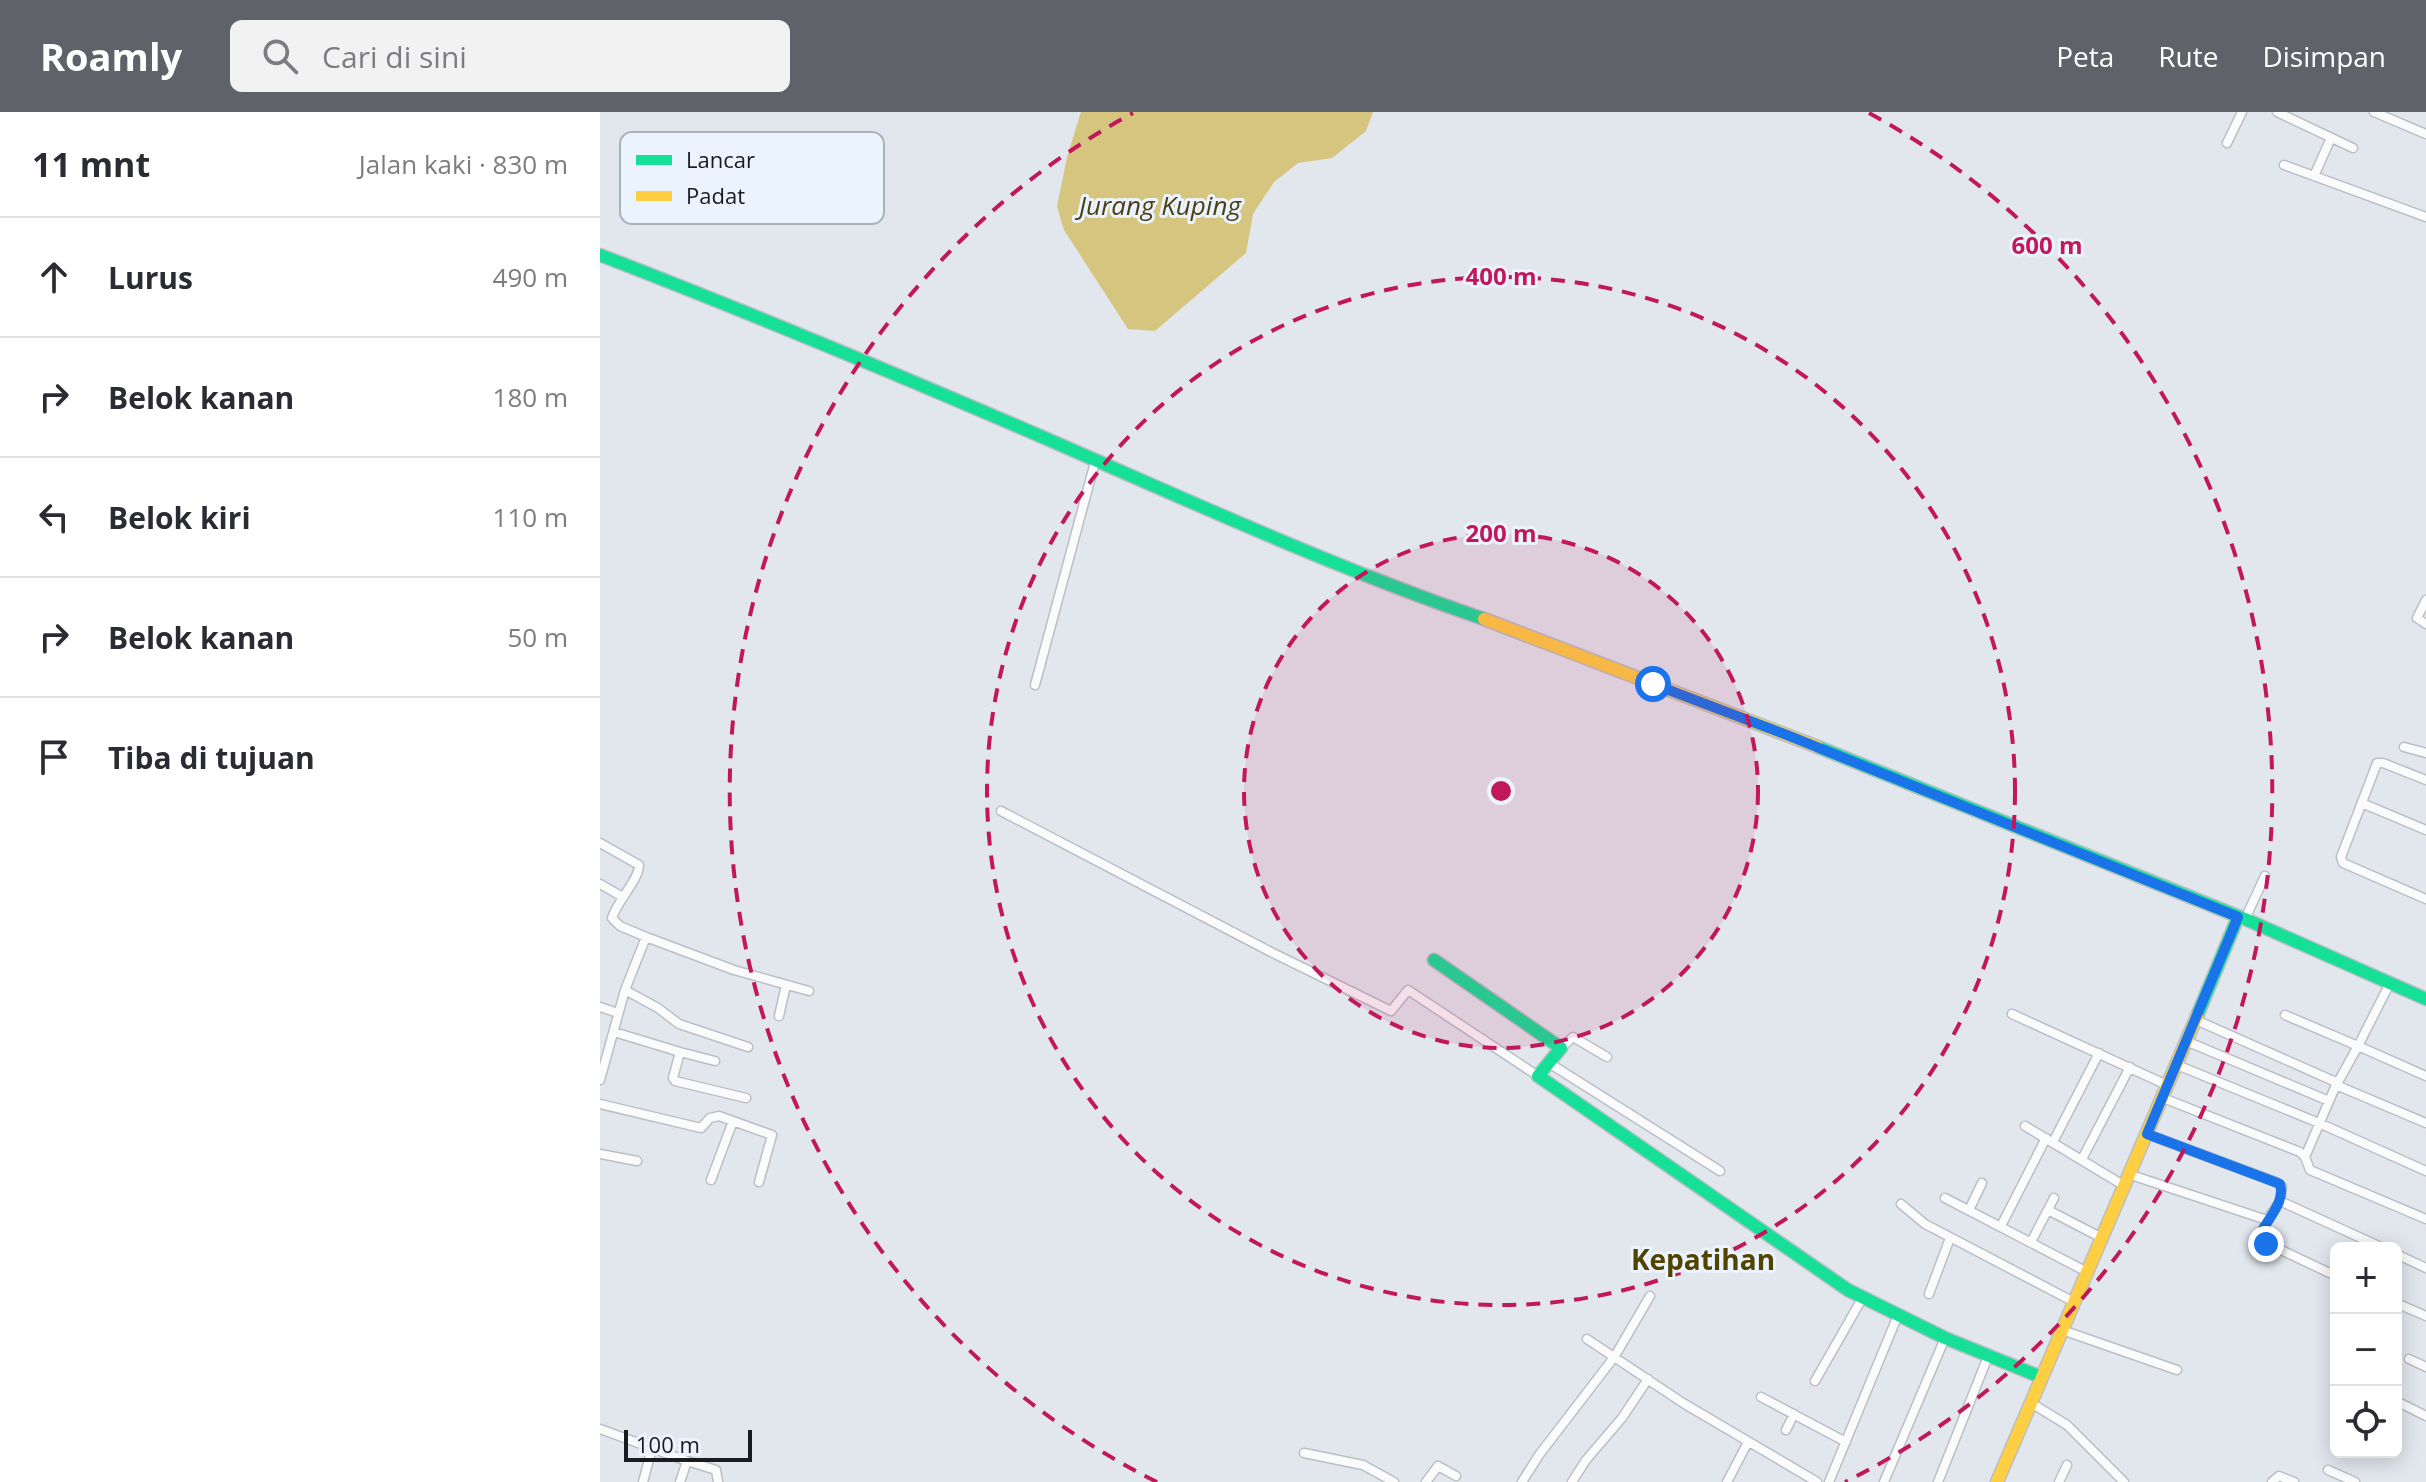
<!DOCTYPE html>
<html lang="id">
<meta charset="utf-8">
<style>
body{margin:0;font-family:"Open Sans",sans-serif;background:#f2f2f3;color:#2b2b33}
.controls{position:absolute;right:24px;bottom:24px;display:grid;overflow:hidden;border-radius:12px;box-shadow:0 4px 20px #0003}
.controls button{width:72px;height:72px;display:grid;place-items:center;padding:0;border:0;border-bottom:2px solid #e1e1e2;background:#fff;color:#2b2b33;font:40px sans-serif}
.scale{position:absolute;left:24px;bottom:20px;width:128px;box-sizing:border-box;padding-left:8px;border:4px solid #181b20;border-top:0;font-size:22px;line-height:28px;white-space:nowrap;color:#181b20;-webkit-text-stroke:6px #ebf3fe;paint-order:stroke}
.stop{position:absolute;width:24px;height:24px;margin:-18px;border:6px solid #1a73e8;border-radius:50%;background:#fff}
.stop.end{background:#1a73e8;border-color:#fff;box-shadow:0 2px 8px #0008}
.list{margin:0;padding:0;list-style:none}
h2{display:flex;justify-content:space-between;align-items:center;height:104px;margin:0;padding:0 32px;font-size:34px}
h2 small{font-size:26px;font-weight:400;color:#7c7c81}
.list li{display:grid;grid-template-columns:52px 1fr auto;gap:24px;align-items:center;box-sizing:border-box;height:120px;padding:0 32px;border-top:2px solid #e1e1e2}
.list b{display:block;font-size:30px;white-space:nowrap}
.list em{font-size:26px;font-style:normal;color:#7c7c81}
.icon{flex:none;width:44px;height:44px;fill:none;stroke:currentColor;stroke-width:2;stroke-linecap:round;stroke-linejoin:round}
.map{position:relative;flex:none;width:1826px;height:1370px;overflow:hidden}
header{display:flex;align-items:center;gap:48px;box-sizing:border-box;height:112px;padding:0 40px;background:#5f6268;color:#fff}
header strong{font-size:38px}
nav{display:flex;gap:44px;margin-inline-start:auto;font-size:28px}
.search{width:560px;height:72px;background:#f2f2f3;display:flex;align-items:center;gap:20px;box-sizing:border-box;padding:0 28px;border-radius:12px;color:#7c7c81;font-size:30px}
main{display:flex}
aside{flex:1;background:#fff}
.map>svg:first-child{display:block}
</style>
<header>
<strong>Roamly</strong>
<div class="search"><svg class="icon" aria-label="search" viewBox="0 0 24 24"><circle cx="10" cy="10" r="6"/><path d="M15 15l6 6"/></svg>Cari di sini</div>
<nav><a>Peta</a><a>Rute</a><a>Disimpan</a></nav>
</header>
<main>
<aside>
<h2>11 mnt<small>Jalan kaki · 830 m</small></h2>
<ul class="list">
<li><svg class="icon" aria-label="ahead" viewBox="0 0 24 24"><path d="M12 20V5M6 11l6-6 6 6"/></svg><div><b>Lurus</b></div><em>490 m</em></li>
<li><svg class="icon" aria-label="right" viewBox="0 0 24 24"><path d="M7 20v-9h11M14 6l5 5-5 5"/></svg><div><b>Belok kanan</b></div><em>180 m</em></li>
<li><svg class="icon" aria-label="left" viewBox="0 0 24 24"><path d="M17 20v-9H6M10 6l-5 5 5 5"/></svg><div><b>Belok kiri</b></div><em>110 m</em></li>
<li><svg class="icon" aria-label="right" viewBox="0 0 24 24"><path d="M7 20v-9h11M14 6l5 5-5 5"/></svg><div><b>Belok kanan</b></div><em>50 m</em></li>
<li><svg class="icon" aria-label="arrive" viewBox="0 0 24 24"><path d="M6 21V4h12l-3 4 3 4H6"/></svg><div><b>Tiba di tujuan</b></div></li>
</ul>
</aside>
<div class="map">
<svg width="1826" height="1370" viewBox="0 0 1826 1370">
<rect width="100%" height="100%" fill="#e2e7ee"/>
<path fill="#d5c57f" d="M 481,0 L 773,0 L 766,19 L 732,46 L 698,51 L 674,70 L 653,102 L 646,141 L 555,219 L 528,217 L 464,118 L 457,95 L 467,45 Z"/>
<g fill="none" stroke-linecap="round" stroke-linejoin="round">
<defs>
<path id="street" d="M 1677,0 L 1753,36
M 1774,0 L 1826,22
M 1627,31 L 1642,0
M 1684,53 L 1826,105
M 1714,64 L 1731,26
M 1826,488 L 1817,506 L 1826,512
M 435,573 L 495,350
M 1804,635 L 1826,641
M 1826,668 L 1783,651 L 1777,651 L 1741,745 L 1743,751 L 1826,787
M 1764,692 L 1826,718
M 401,699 L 671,840 L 791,899 L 808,878 L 938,964
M 0,731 L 39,753 C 39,768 17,789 12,806 L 20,814 L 46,825
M 0,772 L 21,784
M 1645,807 L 1665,764
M 1790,871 L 1758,934 L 1826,964
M 25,878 L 58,896 L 79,912 L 148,935
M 0,895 L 18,901
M 1412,902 L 1569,974
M 1685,903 L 1758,934 L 1737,972
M 179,904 L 186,873
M 1596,908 L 1738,971
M 14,920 L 80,940 L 73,966 L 75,969 L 146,986
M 1586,929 L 1729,989
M 961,936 L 973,925 L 1007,945
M 80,940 L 115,949
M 949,951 L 1120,1059
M 1577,953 L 1719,1011 L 1826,1059
M 0,968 L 25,878 L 46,825 L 134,858 L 209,879
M 1563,986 L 1700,1040 L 1705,1045 L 1710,1058 L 1826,1107
M 0,992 L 101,1016 L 110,1006 L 119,1004 L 172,1023 L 159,1070
M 1425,1014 L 1523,1073
M 1547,1022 L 1676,1070 L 1682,1075 L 1680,1089 L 1783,1136
M 1453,1030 L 1499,941
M 0,1042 L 37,1049
M 1705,1045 L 1736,973 L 1826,1011
M 1482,1047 L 1530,955
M 1528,1062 L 1667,1108 L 1660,1124 L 1662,1129 L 1736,1164
M 111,1068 L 133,1009
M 1345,1086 L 1487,1160
M 1301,1092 L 1325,1112 L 1474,1190
M 1369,1098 L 1382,1071
M 1448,1098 L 1502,1126
M 1667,1108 L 1680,1089
M 1401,1114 L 1446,1026
M 1431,1130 L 1454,1086
M 1796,1142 L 1826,1156
M 1329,1182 L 1350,1126
M 1796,1191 L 1826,1204
M 1462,1218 L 1577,1258
M 987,1227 L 1083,1291 L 1217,1370
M 1809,1247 L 1826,1255
M 1215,1269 L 1263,1185
M 1161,1285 L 1246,1330
M 1796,1289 L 1826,1304
M 1431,1291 L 1467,1313 L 1524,1370
M 0,1317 L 87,1349 L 80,1370
M 1186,1318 L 1194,1302
M 704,1341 L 763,1353 L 794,1370
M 87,1349 L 116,1358 L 118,1370
M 1728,1358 L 1755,1370
M 43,1370 L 52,1336
M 826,1370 L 838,1354 L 856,1364
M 922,1370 L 939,1343 L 1015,1244 L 1050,1184
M 972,1370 L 986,1348 L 1022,1306 L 1048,1267
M 1127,1370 L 1148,1330
M 1229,1370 L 1298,1203
M 1284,1370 L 1345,1226
M 1338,1370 L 1389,1242
M 1459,1370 L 1467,1353
M 1672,1370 L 1679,1364 L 1694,1370"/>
<path id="fast" d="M 0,143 C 151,201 299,263 447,327 C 592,390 735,456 884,507
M 1218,635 L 1645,807 L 1826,887
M 834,848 L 961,936 L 938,964 L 1248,1178 L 1345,1226 L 1441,1265
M 1597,904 L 1638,805"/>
<path id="slow" d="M 884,507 L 1218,635
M 1397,1370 L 1597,904"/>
</defs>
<use href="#street" stroke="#babfc5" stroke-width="11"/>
<use href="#fast" stroke="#babfc5" stroke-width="15"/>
<use href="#slow" stroke="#babfc5" stroke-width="15"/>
<use href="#street" stroke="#fbfbfc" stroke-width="8"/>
<use href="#fast" stroke="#16e098" stroke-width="12"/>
<use href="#slow" stroke="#ffcf43" stroke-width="12"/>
</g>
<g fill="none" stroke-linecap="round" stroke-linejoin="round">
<path stroke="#1a73e8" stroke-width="10" d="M 1053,572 L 1187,623 L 1638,805 L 1547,1022 L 1680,1072 C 1686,1091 1666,1107 1660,1124 L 1666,1132"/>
</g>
<circle cx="901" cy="679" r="257" fill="#c2185b" fill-opacity=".12"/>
<g fill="none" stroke="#c2185b" stroke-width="4" stroke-dasharray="14 10">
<circle cx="901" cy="679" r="257"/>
<circle cx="901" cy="679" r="514"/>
<path d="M557 1370A772 772 0 0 1 533 1M1269 1A772 772 0 0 1 1245 1370"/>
</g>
<g text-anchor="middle" stroke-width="6" stroke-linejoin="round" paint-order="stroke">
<g font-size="26" font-style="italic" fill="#4b4015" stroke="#ebf3fe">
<text x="560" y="103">Jurang Kuping</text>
</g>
<g font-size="28" font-weight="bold" fill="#524400" stroke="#ebf3fe">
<text x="1103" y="1158">Kepatihan</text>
</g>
</g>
<rect x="20" y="20" width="264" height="92" rx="12" fill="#ebf3fe" stroke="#acb2bb" stroke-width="2"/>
<rect x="36" y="43" width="36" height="10" fill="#16e098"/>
<rect x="36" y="79" width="36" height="10" fill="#ffcf43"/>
<g font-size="22" fill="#181b20">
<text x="86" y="56">Lancar</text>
<text x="86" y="92">Padat</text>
</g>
<circle cx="901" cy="679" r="12" fill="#c2185b" stroke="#ebf3fe" stroke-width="4"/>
<g font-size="24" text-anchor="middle" font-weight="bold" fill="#c2185b" stroke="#ebf3fe" stroke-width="6" stroke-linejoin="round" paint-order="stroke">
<text x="1447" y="142">600 m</text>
<text x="901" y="173">400 m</text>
<text x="901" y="430">200 m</text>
</g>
</svg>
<div class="controls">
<button>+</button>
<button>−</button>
<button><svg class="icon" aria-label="locate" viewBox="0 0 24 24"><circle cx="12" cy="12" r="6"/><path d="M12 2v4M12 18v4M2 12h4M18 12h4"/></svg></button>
</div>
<div class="scale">100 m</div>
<div class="stop" style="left:1053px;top:572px"></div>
<div class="stop end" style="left:1666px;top:1132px"></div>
</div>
</main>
